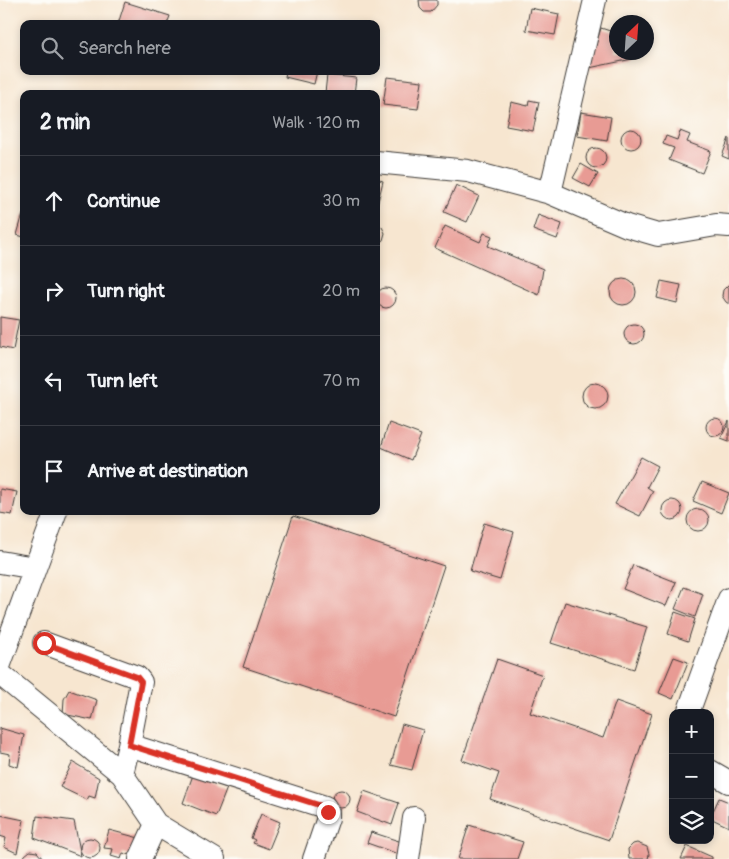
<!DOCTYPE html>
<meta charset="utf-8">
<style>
body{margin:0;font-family:Pangolin,sans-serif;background:#242831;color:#f1f3f6}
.controls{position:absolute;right:15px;bottom:15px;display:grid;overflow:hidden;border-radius:10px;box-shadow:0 2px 8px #0003}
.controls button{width:45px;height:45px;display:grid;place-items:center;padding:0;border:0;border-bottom:1px solid #363941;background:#171b24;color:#f1f3f6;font:25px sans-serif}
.compass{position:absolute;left:609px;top:15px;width:45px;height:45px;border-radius:50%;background:#171b24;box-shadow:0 2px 8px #0003;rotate:25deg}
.stop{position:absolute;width:15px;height:15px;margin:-11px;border:4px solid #d93025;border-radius:50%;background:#fff}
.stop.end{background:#d93025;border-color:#fff;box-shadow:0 1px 5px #0008}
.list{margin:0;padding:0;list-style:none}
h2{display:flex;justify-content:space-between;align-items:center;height:65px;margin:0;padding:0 20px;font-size:21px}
h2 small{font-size:16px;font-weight:400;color:#9ea1a6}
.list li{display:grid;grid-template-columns:32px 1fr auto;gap:15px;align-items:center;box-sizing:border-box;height:90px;padding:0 20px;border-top:1px solid #363941}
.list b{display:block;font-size:19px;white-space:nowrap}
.list em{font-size:16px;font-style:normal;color:#9ea1a6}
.icon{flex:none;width:28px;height:28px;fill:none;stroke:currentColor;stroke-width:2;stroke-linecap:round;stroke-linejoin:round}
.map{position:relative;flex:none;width:729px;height:859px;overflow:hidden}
.search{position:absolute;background:#171b24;box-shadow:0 2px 8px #0003;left:20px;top:20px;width:360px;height:55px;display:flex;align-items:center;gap:12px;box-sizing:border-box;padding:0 18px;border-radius:10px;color:#9ea1a6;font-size:19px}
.panel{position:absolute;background:#171b24;box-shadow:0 2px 8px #0003;left:20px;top:90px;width:360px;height:425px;border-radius:10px}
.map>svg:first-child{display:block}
</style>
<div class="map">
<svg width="729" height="859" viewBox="0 0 729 859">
<rect width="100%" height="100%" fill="#fdfcf7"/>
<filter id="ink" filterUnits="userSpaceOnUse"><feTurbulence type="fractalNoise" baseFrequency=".02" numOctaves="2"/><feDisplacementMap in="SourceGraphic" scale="10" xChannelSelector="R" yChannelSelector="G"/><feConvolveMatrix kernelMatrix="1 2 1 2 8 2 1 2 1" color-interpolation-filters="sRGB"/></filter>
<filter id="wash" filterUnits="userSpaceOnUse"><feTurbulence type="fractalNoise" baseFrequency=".0096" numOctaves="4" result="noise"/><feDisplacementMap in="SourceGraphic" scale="20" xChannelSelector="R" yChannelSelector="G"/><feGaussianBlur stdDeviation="1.12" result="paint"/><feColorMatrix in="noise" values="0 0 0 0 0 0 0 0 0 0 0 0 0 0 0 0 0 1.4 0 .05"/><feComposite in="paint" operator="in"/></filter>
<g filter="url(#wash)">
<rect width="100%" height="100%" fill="#f7e6d0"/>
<g id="blocks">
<path fill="#e89b94" d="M 419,0 L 437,0 L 437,5 L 431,12 L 424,12 L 420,8 Z
M 125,2 L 170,16 L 167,24 L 118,24 Z
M 530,8 L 559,14 L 555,35 L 526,30 Z
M 601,28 L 616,33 L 616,52 L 639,52 L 637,58 L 589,68 Z
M 286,71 L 317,71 L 314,84 L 285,77 Z
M 327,75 L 356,78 L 354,94 L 325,93 Z
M 387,77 L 422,81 L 418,109 L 383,105 Z
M 529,100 L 539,102 L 533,131 L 506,126 L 511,102 L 528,106 Z
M 581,112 L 611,117 L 607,141 L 577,136 Z
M621 139a10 10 0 1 1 20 0a10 10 0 1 1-20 0Z
M 680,131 L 690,135 L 687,142 L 711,151 L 702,173 L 669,160 L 674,148 L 663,144 L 666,136 L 677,140 Z
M 729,138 L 729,159 L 722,156 Z
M586 158a10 10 0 1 1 20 0a10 10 0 1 1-20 0Z
M 581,164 L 598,174 L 590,187 L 573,178 Z
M 376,179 L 383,181 L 377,206 L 376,206 Z
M 456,185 L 479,196 L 467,222 L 444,212 Z
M 23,214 L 24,214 L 24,237 L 17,235 Z
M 538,215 L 562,224 L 557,239 L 533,230 Z
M 376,223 L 382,227 L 385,233 L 383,240 L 376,245 Z
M 445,226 L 480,242 L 484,233 L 492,236 L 488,246 L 543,269 L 539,295 L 435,248 Z
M610 292a13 13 0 1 1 26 0a13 13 0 1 1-26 0Z
M 661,281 L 681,285 L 677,303 L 657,298 Z
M 729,284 L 729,304 L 726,302 L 722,296 L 723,290 Z
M376 298a10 10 0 1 1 20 0a10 10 0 1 1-20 0Z
M 0,317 L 19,320 L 13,350 L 0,347 Z
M624 334a10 10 0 1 1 20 0a10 10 0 1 1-20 0Z
M582 396a13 13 0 1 1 26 0a13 13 0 1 1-26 0Z
M706 427a9 9 0 1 1 18 0a9 9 0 1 1-18 0Z
M 729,421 L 729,441 L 721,438 Z
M 389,423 L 421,435 L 411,460 L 381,447 Z
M 641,457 L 658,466 L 647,487 L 653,491 L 640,516 L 615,504 Z
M 702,482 L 729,493 L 721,513 L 693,501 Z
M 0,489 L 17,492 L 12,515 L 0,513 Z
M662 510a10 10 0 1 1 20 0a10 10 0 1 1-20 0Z
M687 520a11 11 0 1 1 22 0a11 11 0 1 1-22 0Z
M 293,516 L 444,566 L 394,717 L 243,667 Z
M 484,523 L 514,532 L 500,580 L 470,571 Z
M 633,565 L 676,582 L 666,606 L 623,589 Z
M 684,587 L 703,594 L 695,617 L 675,609 Z
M 565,602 L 647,627 L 634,669 L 551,643 Z
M 675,612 L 695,619 L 688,641 L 668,634 Z
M 674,657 L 688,662 L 673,699 L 659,693 Z
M 497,659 L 543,675 L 530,713 L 603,738 L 616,701 L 652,714 L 609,840 L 490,799 L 499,773 L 462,760 Z
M 69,690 L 97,700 L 92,720 L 63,714 L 64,699 Z
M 402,724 L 423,730 L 412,770 L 391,765 Z
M 0,728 L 24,735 L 18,767 L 9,764 L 10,754 L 0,752 Z
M 73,762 L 99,778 L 95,798 L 89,796 L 87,800 L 60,787 Z
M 193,775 L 227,788 L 216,816 L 183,803 Z
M332 799a9 9 0 1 1 18 0a9 9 0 1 1-18 0Z
M 364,791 L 399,803 L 392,825 L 357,812 Z
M 719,798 L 729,802 L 729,827 L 710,818 Z
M 261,814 L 280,822 L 269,849 L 253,843 L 255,840 L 251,838 Z
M 0,815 L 24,820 L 17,853 L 4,847 L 6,838 L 0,836 Z
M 37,816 L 74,821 L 81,856 L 34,838 Z
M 469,825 L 523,842 L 517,859 L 458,859 Z
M 109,830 L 139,838 L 136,857 L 123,853 L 121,859 L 111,856 L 113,849 L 104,848 Z
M 371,832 L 405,843 L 401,855 L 367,843 Z
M80 848a10 10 0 1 1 20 0a10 10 0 1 1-20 0Z
M 637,843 L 647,847 L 649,854 L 648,859 L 629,859 L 628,849 L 633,844 Z
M 687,846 L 712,857 L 712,859 L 681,859 Z
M 30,851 L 37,852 L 43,859 L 23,859 L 25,855 Z"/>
</g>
</g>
<g filter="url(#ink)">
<use href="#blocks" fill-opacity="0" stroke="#3d3a37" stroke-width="1"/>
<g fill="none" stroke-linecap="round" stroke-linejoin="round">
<defs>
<path id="minor" d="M 376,162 L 468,171 L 550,193 L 627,226 L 658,235 L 716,225 L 729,226
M 550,193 L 595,0
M 0,562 L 35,568
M 44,643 L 137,677 L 141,682 L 129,745
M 0,664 L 56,511
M 0,674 L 122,774 L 156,824 L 214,859
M 688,713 L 729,599
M 710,771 L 729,782
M 122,774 L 129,745 L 325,807 L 328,812 L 328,818 L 314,859
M 140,859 L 156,824
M 408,859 L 414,818"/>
</defs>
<use href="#minor" stroke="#3d3a37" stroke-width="24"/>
<use href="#minor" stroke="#fff" stroke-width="22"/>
</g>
</g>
<g fill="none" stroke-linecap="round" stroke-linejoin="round" filter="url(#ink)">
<path stroke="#d93025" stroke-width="6" d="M 44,643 L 137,677 L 141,682 L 129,745 L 325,807 L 328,812"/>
</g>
</svg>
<div class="controls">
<button>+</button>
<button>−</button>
<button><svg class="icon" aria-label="layers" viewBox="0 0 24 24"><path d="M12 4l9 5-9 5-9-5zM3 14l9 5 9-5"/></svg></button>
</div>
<svg class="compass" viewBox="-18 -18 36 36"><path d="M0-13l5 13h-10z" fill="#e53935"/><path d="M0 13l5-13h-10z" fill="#9ea1a6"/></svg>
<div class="stop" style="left:44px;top:643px"></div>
<div class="stop end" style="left:328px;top:812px"></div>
<div class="search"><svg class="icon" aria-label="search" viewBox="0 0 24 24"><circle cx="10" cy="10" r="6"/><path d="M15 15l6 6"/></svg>Search here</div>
<section class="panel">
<h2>2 min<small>Walk · 120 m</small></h2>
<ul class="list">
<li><svg class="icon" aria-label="ahead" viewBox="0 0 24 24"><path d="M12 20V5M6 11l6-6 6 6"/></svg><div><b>Continue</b></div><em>30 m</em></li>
<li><svg class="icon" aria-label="right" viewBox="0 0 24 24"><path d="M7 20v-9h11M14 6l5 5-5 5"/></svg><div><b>Turn right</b></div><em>20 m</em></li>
<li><svg class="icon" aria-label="left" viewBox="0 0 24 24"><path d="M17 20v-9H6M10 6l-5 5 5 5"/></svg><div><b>Turn left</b></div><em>70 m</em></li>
<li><svg class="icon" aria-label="arrive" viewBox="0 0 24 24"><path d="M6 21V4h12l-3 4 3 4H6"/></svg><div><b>Arrive at destination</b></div></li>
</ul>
</section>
</div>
